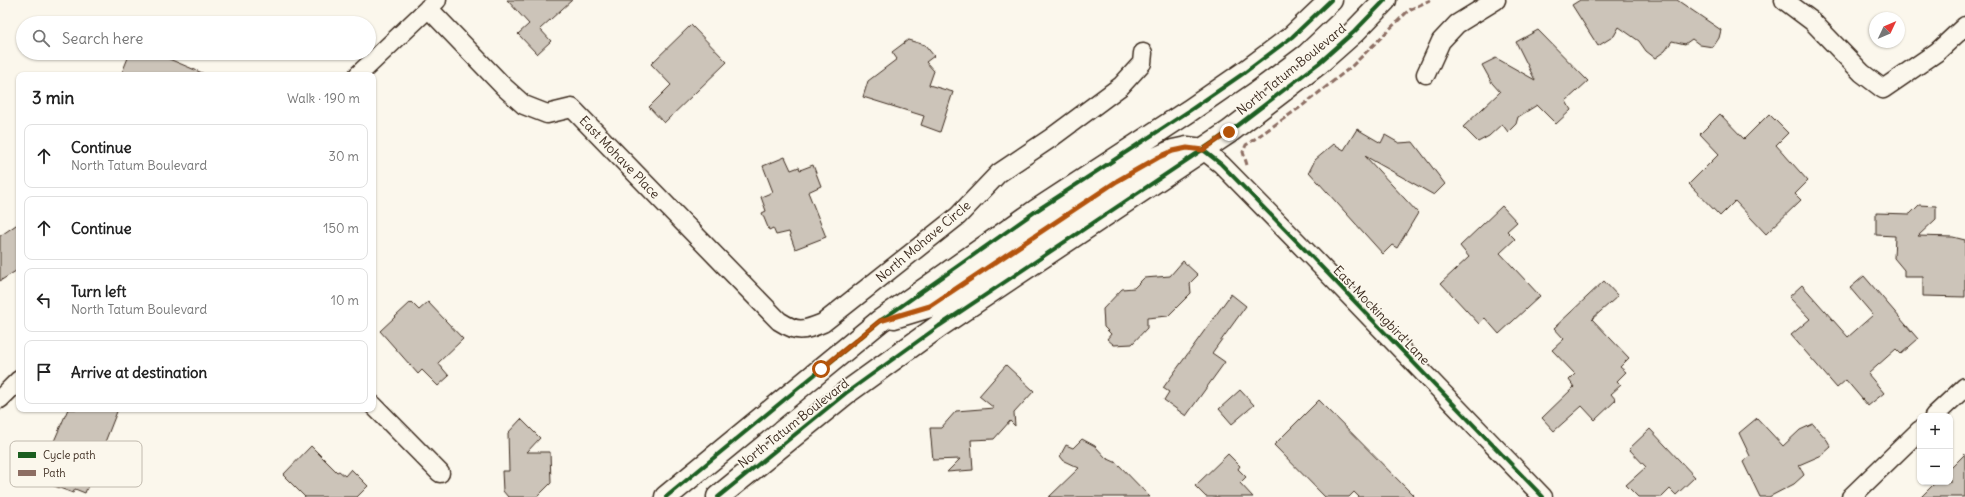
<!DOCTYPE html>
<meta charset="utf-8">
<style>
body{margin:0;font-family:Delius,sans-serif;background:#f2f2f2;color:#222}
.controls{position:absolute;right:12px;bottom:12px;display:grid;overflow:hidden;border-radius:8px;box-shadow:0 1px 3px #0004}
.controls button{width:36px;height:36px;display:grid;place-items:center;padding:0;border:0;border-bottom:1px solid #e0e0e0;background:#fff;color:#222;font:20px sans-serif}
.compass{position:absolute;left:1869px;top:12px;width:36px;height:36px;border-radius:50%;background:#fff;box-shadow:0 1px 3px #0004;rotate:46deg}
.stop{position:absolute;width:12px;height:12px;margin:-9px;border:3px solid #b45309;border-radius:50%;background:#fff}
.stop.end{background:#b45309;border-color:#fff;box-shadow:0 1px 4px #0008}
.list{margin:0;padding:0;list-style:none}
h2{display:flex;justify-content:space-between;align-items:center;height:52px;margin:0;padding:0 16px;font-size:17px}
h2 small{font-size:13px;font-weight:400;color:#767676}
.list li{display:grid;grid-template-columns:26px 1fr auto;gap:12px;align-items:center;box-sizing:border-box;height:64px;margin:0 8px 8px;padding:0 8px;border:1px solid #e0e0e0;border-radius:8px}
.list b{display:block;font-size:15px;white-space:nowrap}
.list p{margin:0;font-size:13px;white-space:nowrap;color:#767676}
.list em{font-size:13px;font-style:normal;color:#767676}
.icon{flex:none;width:22px;height:22px;fill:none;stroke:currentColor;stroke-width:2;stroke-linecap:round;stroke-linejoin:round}
.map{position:relative;flex:none;width:1965px;height:497px;overflow:hidden}
.search{position:absolute;background:#fff;box-shadow:0 1px 3px #0004;left:16px;top:16px;width:360px;height:44px;display:flex;align-items:center;gap:10px;box-sizing:border-box;padding:0 14px;border-radius:22px;color:#767676;font-size:15px}
.panel{position:absolute;background:#fff;box-shadow:0 1px 3px #0004;left:16px;top:72px;width:360px;height:340px;border-radius:8px}
.map>svg:first-child{display:block}
</style>
<div class="map">
<svg width="1965" height="497" viewBox="0 0 1965 497">
<rect width="100%" height="100%" fill="#fbf7ec"/>
<filter id="ink" filterUnits="userSpaceOnUse"><feTurbulence type="fractalNoise" baseFrequency=".025" numOctaves="2"/><feDisplacementMap in="SourceGraphic" scale="8" xChannelSelector="R" yChannelSelector="G"/><feConvolveMatrix kernelMatrix="1 2 1 2 8 2 1 2 1" color-interpolation-filters="sRGB"/></filter>
<g filter="url(#ink)">
<path fill="#ccc4b9" stroke="#3b2a1e" d="M 507,0 L 572,0 L 540,29 L 551,41 L 537,54 L 518,34 L 529,24 Z
M 1580,0 L 1677,0 L 1721,30 L 1719,38 L 1713,47 L 1700,45 L 1692,39 L 1685,44 L 1672,41 L 1665,51 L 1655,58 L 1646,51 L 1639,41 L 1619,27 L 1614,36 L 1598,46 L 1572,5 Z
M 691,25 L 727,62 L 664,123 L 649,107 L 671,85 L 651,64 Z
M 1538,30 L 1588,81 L 1566,101 L 1571,110 L 1556,124 L 1537,105 L 1518,117 L 1516,124 L 1508,132 L 1502,124 L 1489,136 L 1478,142 L 1463,127 L 1500,92 L 1492,83 L 1482,65 L 1496,58 L 1535,80 L 1516,42 Z
M 908,40 L 925,45 L 934,56 L 926,62 L 934,71 L 929,85 L 953,92 L 940,132 L 921,125 L 924,116 L 863,97 L 868,81 L 897,59 L 892,52 Z
M 130,53 L 155,53 L 207,75 L 121,75 Z
M 1720,114 L 1744,139 L 1769,114 L 1788,133 L 1776,145 L 1808,181 L 1795,194 L 1801,200 L 1766,234 L 1735,201 L 1720,216 L 1689,184 L 1719,154 L 1700,134 Z
M 1357,129 L 1381,143 L 1385,135 L 1399,143 L 1413,142 L 1445,184 L 1434,195 L 1365,156 L 1418,213 L 1397,248 L 1392,245 L 1383,254 L 1309,172 L 1315,160 L 1334,144 L 1344,150 Z
M 785,157 L 791,170 L 799,167 L 800,170 L 813,165 L 821,186 L 808,192 L 826,237 L 795,249 L 789,232 L 776,235 L 773,228 L 769,230 L 762,213 L 766,211 L 761,197 L 773,192 L 763,166 Z
M 1919,205 L 1936,206 L 1936,219 L 1918,236 L 1953,237 L 1965,240 L 1965,297 L 1923,296 L 1923,277 L 1904,277 L 1904,270 L 1894,258 L 1895,236 L 1876,235 L 1876,213 L 1910,214 Z
M 1502,206 L 1517,222 L 1507,231 L 1515,239 L 1500,253 L 1540,296 L 1499,334 L 1485,318 L 1479,324 L 1441,283 L 1469,257 L 1460,246 Z
M 19,223 L 19,269 L 0,281 L 0,236 Z
M 1183,261 L 1198,275 L 1190,283 L 1191,293 L 1168,316 L 1147,318 L 1147,328 L 1132,344 L 1114,345 L 1107,339 L 1111,334 L 1104,327 L 1103,309 L 1122,289 L 1134,288 L 1144,278 L 1170,276 Z
M 1864,276 L 1918,339 L 1901,354 L 1896,349 L 1868,374 L 1884,393 L 1868,406 L 1846,380 L 1837,388 L 1791,335 L 1810,319 L 1789,297 L 1802,285 L 1848,337 L 1873,315 L 1850,288 Z
M 1604,281 L 1618,296 L 1592,319 L 1629,358 L 1620,367 L 1626,372 L 1617,381 L 1621,385 L 1611,394 L 1616,400 L 1595,420 L 1582,406 L 1554,431 L 1542,418 L 1574,387 L 1569,380 L 1575,374 L 1552,350 L 1564,339 L 1554,328 Z
M 1231,294 L 1246,306 L 1212,353 L 1225,362 L 1186,416 L 1164,400 L 1169,392 L 1163,388 Z
M 411,302 L 419,310 L 428,302 L 463,339 L 438,363 L 449,376 L 438,386 L 422,370 L 418,374 L 380,331 Z
M 1006,365 L 1034,391 L 1014,413 L 1015,426 L 1010,421 L 994,439 L 971,440 L 973,470 L 947,472 L 960,459 L 933,460 L 930,428 L 941,428 L 956,411 L 994,408 L 979,396 Z
M 1240,390 L 1254,405 L 1232,424 L 1219,409 Z
M 1319,400 L 1415,497 L 1359,497 L 1354,492 L 1349,497 L 1325,497 L 1274,445 Z
M 68,409 L 118,409 L 85,493 L 75,489 L 73,493 L 49,484 L 50,481 L 33,474 L 42,452 L 48,455 Z
M 1757,418 L 1783,446 L 1800,430 L 1813,424 L 1827,440 L 1831,447 L 1822,455 L 1799,465 L 1804,475 L 1794,484 L 1769,497 L 1760,497 L 1743,462 L 1750,456 L 1739,433 Z
M 521,419 L 540,438 L 527,452 L 550,452 L 551,483 L 537,497 L 508,497 L 503,491 L 502,471 L 509,471 L 508,433 Z
M 1650,429 L 1695,477 L 1676,495 L 1670,489 L 1662,497 L 1638,497 L 1626,485 L 1646,467 L 1629,449 Z
M 1082,439 L 1095,446 L 1106,458 L 1117,463 L 1150,497 L 1049,497 L 1079,468 L 1064,461 L 1060,456 L 1066,445 L 1073,448 Z
M 311,446 L 337,472 L 339,471 L 345,476 L 351,469 L 368,486 L 357,497 L 305,497 L 283,475 Z
M 1228,454 L 1240,466 L 1238,469 L 1246,477 L 1240,483 L 1253,497 L 1206,497 L 1195,486 Z
M 1965,454 L 1965,497 L 1921,497 L 1936,482 L 1950,482 L 1950,469 Z"/>
<g fill="none" stroke-linecap="round" stroke-linejoin="round">
<defs>
<path id="minor" d="M 1784,0 L 1812,21 L 1862,73 L 1883,89 L 1937,52 L 1965,26
M 428,8 L 504,87 L 524,105 L 547,114 L 572,108 L 779,321 C 798,333 803,331 823,323 L 958,216 L 999,173 L 1051,138 L 1121,86 L 1142,63 L 1143,53
M 1426,74 L 1441,41 L 1457,24 L 1496,0
M 358,75 L 437,0
M 1203,150 L 1221,164 L 1311,256 L 1543,497
M 0,399 L 19,380
M 373,405 L 440,473
M 1934,416 L 1965,387
M 1851,497 L 1920,430"/>
<path id="major" d="M 894,317 L 930,306 L 1117,181 L 1159,157 L 1173,151 L 1187,148 L 1203,150
M 666,497 L 880,321 L 1036,211 L 1189,111 L 1244,73 L 1292,37 L 1331,0
M 718,497 L 846,393 L 939,326 L 1229,132 L 1319,63 L 1354,32 L 1385,0"/>
</defs>
<use href="#minor" stroke="#3b2a1e" stroke-width="21"/>
<use href="#major" stroke="#3b2a1e" stroke-width="25"/>
<use href="#minor" stroke="#fbf7ec" stroke-width="18"/>
<use href="#major" stroke="#fbf7ec" stroke-width="22"/>
<path stroke="#8d6e63" stroke-width="3" stroke-dasharray="6 3" stroke-linecap="butt" d="M 1247,165 L 1243,152 L 1246,145 L 1302,106 L 1351,67 L 1409,10 L 1430,0"/>
<defs>
<path id="cycleway" d="M 1203,150 L 1221,164 L 1311,256 L 1543,497
M 666,497 L 880,321 L 1036,211 L 1189,111 L 1244,73 L 1292,37 L 1331,0
M 718,497 L 846,393 L 939,326 L 1229,132 L 1319,63 L 1354,32 L 1385,0"/>
</defs>
<use href="#cycleway" stroke="#fbf7ec" stroke-width="6"/>
<use href="#cycleway" stroke="#1b5e20" stroke-width="4"/>
</g>
</g>
<g fill="none" stroke-linecap="round" stroke-linejoin="round" filter="url(#ink)">
<path stroke="#b45309" stroke-width="5" d="M 821,369 L 880,321 L 930,306 L 1117,181 L 1159,157 L 1173,151 L 1187,148 L 1203,150 L 1229,132"/>
</g>
<g text-anchor="middle" stroke-width="3.5" stroke-linejoin="round" paint-order="stroke">
<g font-size="13" fill="#3b2a1e" stroke="#fbf7ec">
<text transform="translate(1291 69) rotate(-39)" y="5">North Tatum Boulevard</text>
<text transform="translate(620 157) rotate(46)" y="5">East Mohave Place</text>
<text transform="translate(923 241) rotate(-40)" y="5">North Mohave Circle</text>
<text transform="translate(1382 315) rotate(46)" y="5">East Mockingbird Lane</text>
<text transform="translate(793 423) rotate(-38)" y="5">North Tatum Boulevard</text>
</g>
</g>
<rect x="10" y="441" width="132" height="46" rx="6" fill="#fbf7ec" stroke="#c1baae" stroke-width="1"/>
<rect x="18" y="452" width="18" height="6" fill="#1b5e20"/>
<rect x="18" y="470" width="18" height="6" fill="#8d6e63"/>
<g font-size="11" fill="#3b2a1e">
<text x="43" y="459">Cycle path</text>
<text x="43" y="477">Path</text>
</g>
</svg>
<div class="controls">
<button>+</button>
<button>−</button>
</div>
<svg class="compass" viewBox="-18 -18 36 36"><path d="M0-13l5 13h-10z" fill="#e53935"/><path d="M0 13l5-13h-10z" fill="#767676"/></svg>
<div class="stop" style="left:821px;top:369px"></div>
<div class="stop end" style="left:1229px;top:132px"></div>
<div class="search"><svg class="icon" aria-label="search" viewBox="0 0 24 24"><circle cx="10" cy="10" r="6"/><path d="M15 15l6 6"/></svg>Search here</div>
<section class="panel">
<h2>3 min<small>Walk · 190 m</small></h2>
<ul class="list">
<li><svg class="icon" aria-label="ahead" viewBox="0 0 24 24"><path d="M12 20V5M6 11l6-6 6 6"/></svg><div><b>Continue</b><p>North Tatum Boulevard</p></div><em>30 m</em></li>
<li><svg class="icon" aria-label="ahead" viewBox="0 0 24 24"><path d="M12 20V5M6 11l6-6 6 6"/></svg><div><b>Continue</b></div><em>150 m</em></li>
<li><svg class="icon" aria-label="left" viewBox="0 0 24 24"><path d="M17 20v-9H6M10 6l-5 5 5 5"/></svg><div><b>Turn left</b><p>North Tatum Boulevard</p></div><em>10 m</em></li>
<li><svg class="icon" aria-label="arrive" viewBox="0 0 24 24"><path d="M6 21V4h12l-3 4 3 4H6"/></svg><div><b>Arrive at destination</b></div></li>
</ul>
</section>
</div>
